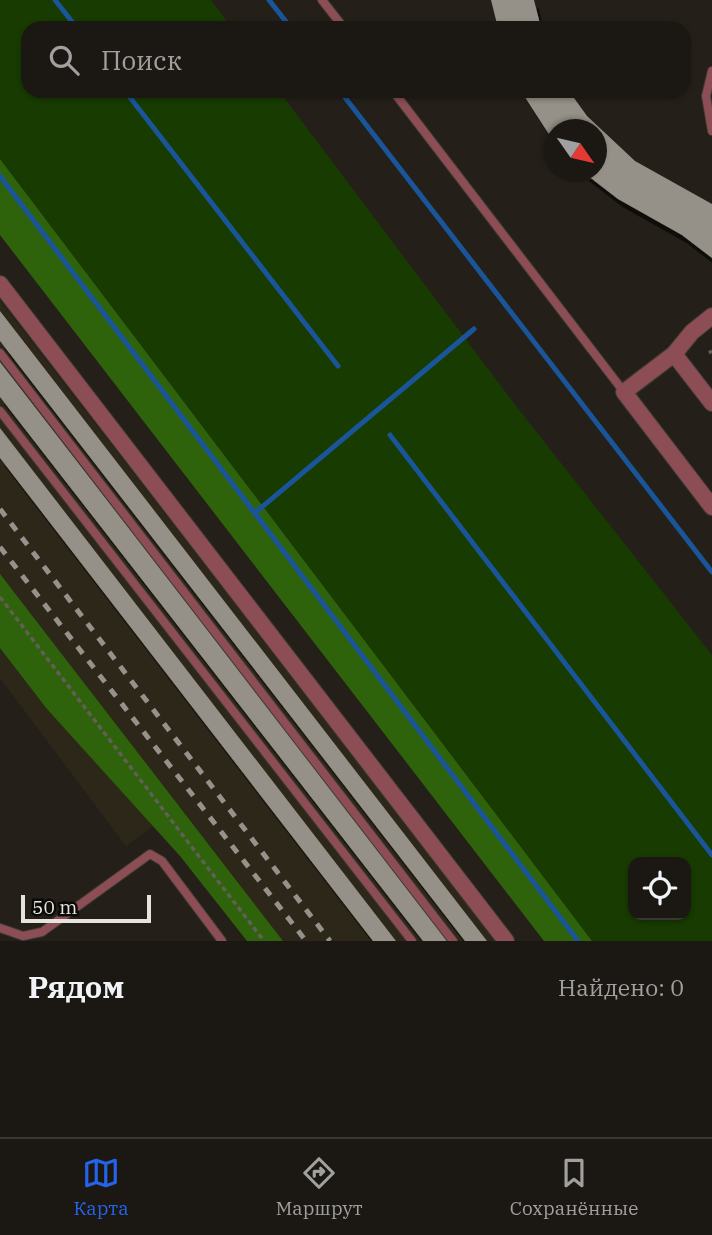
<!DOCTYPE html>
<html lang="ru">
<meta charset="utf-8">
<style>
body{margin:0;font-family:"IBM Plex Serif",serif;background:#24211c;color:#f1f3f6}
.controls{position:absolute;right:21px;bottom:21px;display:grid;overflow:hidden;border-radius:14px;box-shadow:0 2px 5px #0004}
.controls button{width:63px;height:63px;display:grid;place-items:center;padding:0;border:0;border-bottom:2px solid #393733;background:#1b1813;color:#f1f3f6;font:35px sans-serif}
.compass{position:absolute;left:544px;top:119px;width:63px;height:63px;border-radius:50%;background:#1b1813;box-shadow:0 2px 5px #0004;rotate:124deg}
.scale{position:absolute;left:21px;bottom:18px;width:130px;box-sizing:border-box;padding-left:7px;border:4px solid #e6e4df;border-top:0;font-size:19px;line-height:24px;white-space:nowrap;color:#e6e4df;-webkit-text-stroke:5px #0c0a07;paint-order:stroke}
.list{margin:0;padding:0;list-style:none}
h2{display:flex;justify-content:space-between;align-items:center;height:91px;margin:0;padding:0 28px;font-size:30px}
h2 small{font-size:23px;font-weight:400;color:#a0a0a0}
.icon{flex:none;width:38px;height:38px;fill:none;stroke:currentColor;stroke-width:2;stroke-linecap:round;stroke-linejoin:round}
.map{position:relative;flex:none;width:712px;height:941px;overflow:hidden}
.search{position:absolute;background:#1b1813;box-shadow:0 2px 5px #0004;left:21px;right:21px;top:21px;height:77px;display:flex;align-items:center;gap:18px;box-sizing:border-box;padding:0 24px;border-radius:21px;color:#a0a0a0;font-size:26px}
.sheet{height:196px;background:#1b1813}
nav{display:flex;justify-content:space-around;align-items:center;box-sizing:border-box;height:98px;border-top:2px solid #393733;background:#1b1813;font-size:19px;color:#a0a0a0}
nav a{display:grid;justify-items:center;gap:4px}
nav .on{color:#2563eb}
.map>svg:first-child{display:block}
</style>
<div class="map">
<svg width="712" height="941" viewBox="0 0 712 941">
<defs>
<filter id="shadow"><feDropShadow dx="4.5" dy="8" stdDeviation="0" flood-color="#0009"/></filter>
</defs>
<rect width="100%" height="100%" fill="#242019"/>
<path fill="#2d271a" d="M 0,301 L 496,941 L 283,941 L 180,807 L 126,846 L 0,678 Z"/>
<path fill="#183b01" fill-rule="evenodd" d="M 0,0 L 211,0 L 232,28 L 28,28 L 28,91 L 279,91 L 513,402 L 712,655 L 712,941 L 592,941 L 0,159 ZM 633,862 L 686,862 L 686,915 L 633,915 Z"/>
<path fill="#2f630b" d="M 0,159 L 592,941 L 544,941 L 0,235 Z
M 0,574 L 283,941 L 247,941 L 180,856 L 47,709 L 0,648 Z"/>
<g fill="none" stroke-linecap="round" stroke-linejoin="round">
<path stroke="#1a559a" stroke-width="5" d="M 55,0 L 77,28
M 269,0 L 291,28
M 125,91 L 338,366
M 340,91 L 712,572
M 0,176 L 578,941
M 390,435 L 712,855
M 256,512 L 474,329"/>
</g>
<path fill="#959188" filter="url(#shadow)" d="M 491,0 L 534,0 L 541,28 L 498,28 Z
M 521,91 L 569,91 L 587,116 L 635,161 L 712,204 L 712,258 L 682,235 L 618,199 L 583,172 L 596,172 L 596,130 L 554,130 L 554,142 Z
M 0,311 L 487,941 L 465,941 L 0,341 Z
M 0,362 L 449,941 L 423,941 L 0,397 Z
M 0,428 L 396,941 L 373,941 L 0,458 Z"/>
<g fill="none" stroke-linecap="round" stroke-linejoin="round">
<defs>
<path id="lane" d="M 322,0 L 344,28
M 712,71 L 706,96 L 712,131
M 393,91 L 624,392
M 0,353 L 453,941
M 0,411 L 412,941
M 0,928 L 23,936 L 42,932 L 150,854 L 162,861 L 222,941"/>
<path id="street" d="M 0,284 L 506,941
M 712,316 L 692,332 L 674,354 L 624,392 L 712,507
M 674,354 L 712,403"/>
</defs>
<use href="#lane" stroke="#3f3b35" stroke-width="10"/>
<use href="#street" stroke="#3f3b35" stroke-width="18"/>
<path stroke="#625f59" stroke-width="3.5" stroke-dasharray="5 3.5" stroke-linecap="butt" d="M 709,353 L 712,351
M 0,597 L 264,941"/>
<use href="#lane" stroke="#8c4d54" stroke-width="8"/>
<use href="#street" stroke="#8c4d54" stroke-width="16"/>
<path stroke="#95928c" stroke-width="5" stroke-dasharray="9 9" stroke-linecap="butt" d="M 0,509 L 330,941
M 0,547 L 306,941"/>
</g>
</svg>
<div class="controls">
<button><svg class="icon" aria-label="locate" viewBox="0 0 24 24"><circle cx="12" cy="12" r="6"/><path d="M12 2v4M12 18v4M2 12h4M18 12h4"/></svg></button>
</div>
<svg class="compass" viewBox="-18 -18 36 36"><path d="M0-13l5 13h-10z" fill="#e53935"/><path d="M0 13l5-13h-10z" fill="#a0a0a0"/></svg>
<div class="scale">50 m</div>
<div class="search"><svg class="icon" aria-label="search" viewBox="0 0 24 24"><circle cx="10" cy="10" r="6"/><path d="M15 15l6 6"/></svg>Поиск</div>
</div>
<section class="sheet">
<h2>Рядом<small>Найдено: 0</small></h2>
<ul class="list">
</ul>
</section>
<nav>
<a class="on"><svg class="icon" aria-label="map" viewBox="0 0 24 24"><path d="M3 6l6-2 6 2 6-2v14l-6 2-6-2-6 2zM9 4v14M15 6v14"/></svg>Карта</a>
<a><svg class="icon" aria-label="directions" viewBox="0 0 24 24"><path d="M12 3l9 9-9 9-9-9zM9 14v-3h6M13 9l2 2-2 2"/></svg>Маршрут</a>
<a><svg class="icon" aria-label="saved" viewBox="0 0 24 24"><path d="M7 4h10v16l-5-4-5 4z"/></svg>Сохранённые</a>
</nav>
